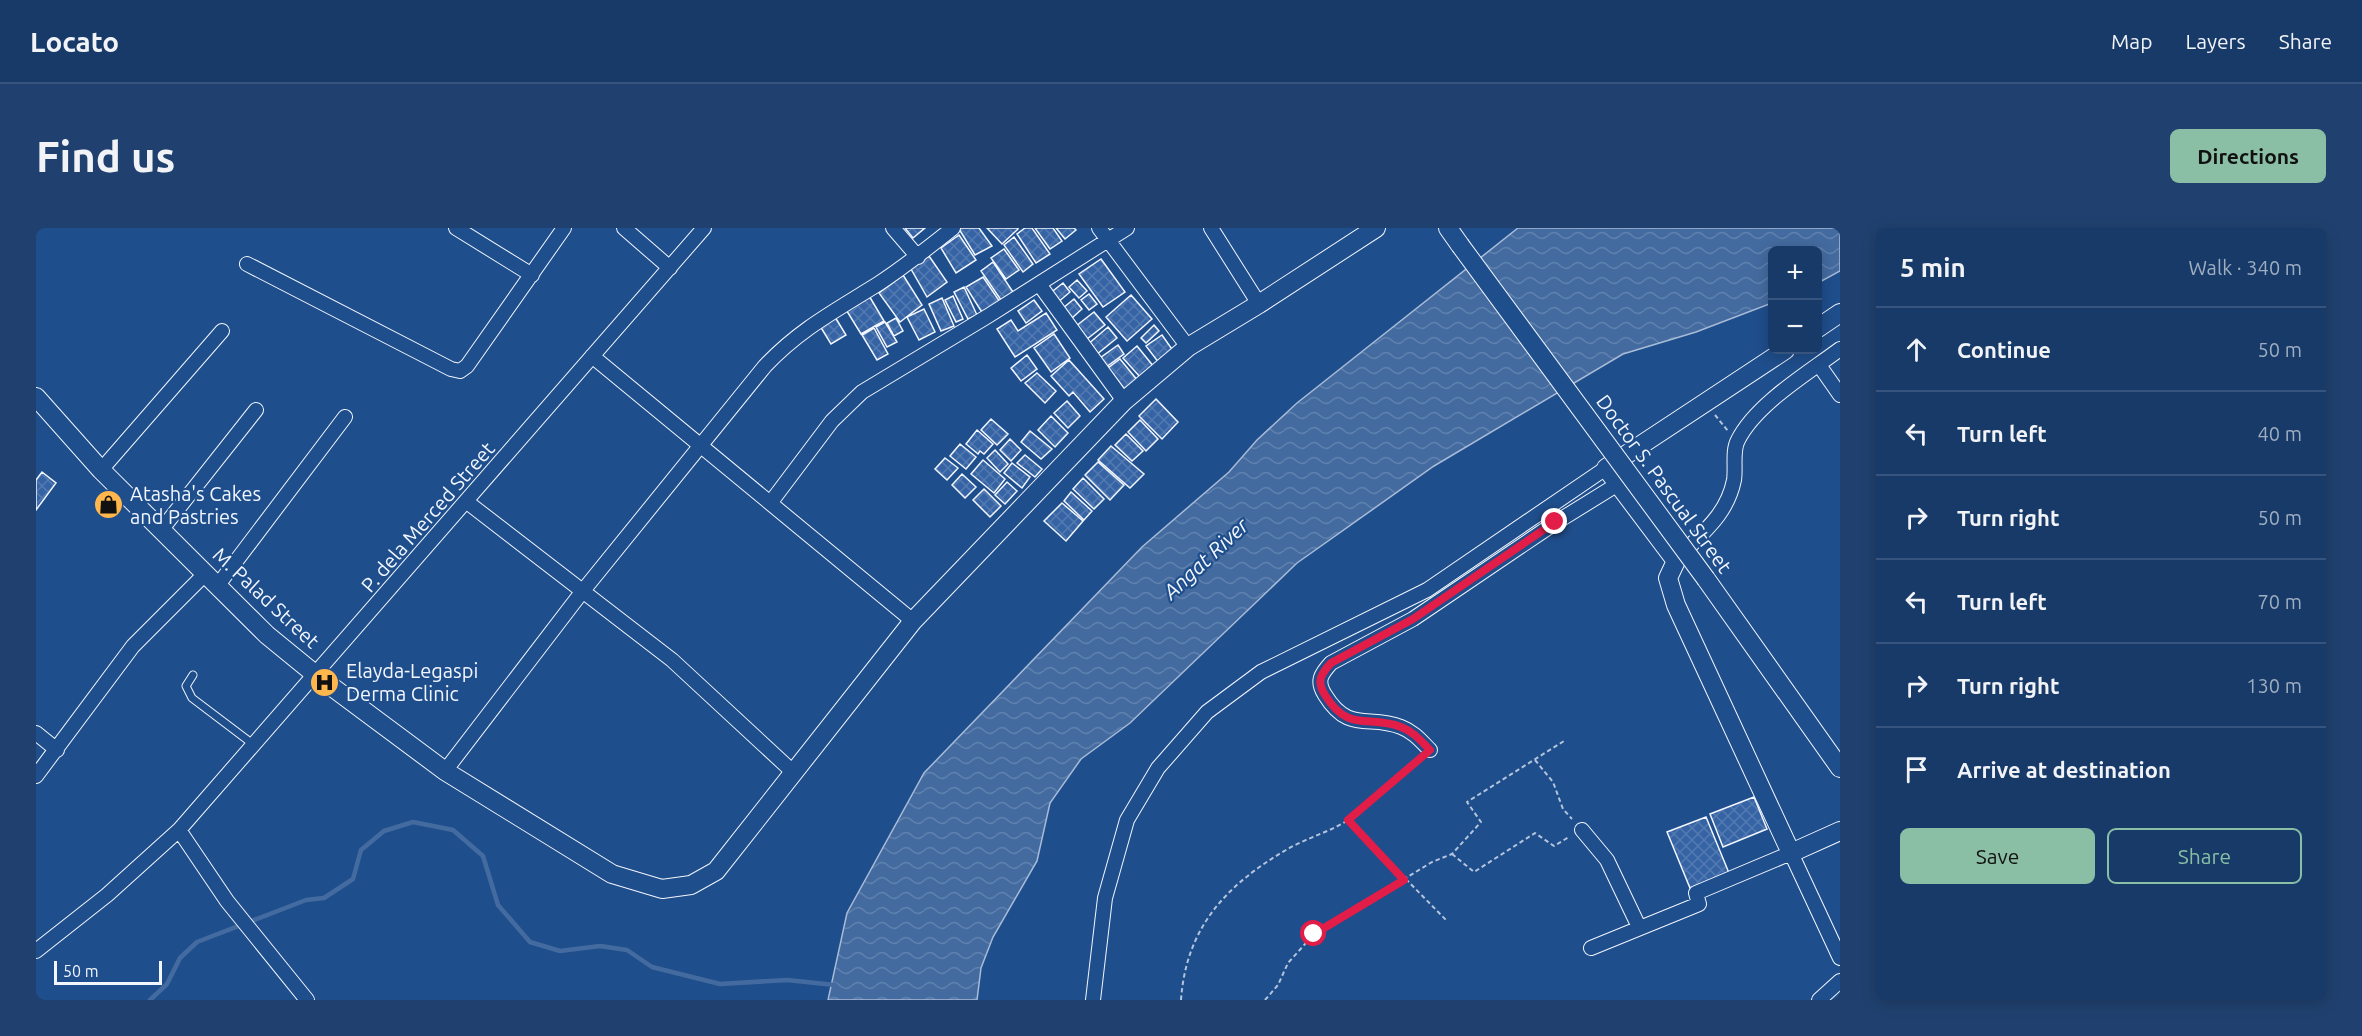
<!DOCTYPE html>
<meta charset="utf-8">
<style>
body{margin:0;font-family:Ubuntu,sans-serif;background:#20416f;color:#f1f3f6}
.controls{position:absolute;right:18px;top:18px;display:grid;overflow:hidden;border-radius:9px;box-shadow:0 3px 15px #0003}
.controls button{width:54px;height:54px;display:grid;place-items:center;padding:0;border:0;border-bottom:2px solid #36547d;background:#173a69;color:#f1f3f6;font:30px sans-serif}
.scale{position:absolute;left:18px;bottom:15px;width:108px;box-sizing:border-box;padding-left:6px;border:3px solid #f2f6ff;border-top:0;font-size:16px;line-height:21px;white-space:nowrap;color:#f2f6ff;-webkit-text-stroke:4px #1f4e8c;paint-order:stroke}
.stop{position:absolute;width:18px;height:18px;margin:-14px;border:4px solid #e11d48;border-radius:50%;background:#fff}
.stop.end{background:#e11d48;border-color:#fff;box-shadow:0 2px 6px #0008}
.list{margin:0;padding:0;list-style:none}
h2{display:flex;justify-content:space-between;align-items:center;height:78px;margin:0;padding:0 24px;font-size:26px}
h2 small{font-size:20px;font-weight:400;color:#9eadc0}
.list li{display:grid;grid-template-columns:39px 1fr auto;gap:18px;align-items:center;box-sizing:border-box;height:84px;padding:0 24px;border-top:2px solid #36547d}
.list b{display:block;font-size:22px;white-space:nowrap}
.list em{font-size:20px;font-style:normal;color:#9eadc0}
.actions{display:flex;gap:12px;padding:18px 24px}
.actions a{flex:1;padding:14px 0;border:2px solid #8abfa5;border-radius:9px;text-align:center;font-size:21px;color:#8abfa5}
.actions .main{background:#8abfa5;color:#111}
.icon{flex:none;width:33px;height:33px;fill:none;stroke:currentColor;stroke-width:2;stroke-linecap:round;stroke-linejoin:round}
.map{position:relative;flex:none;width:1804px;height:772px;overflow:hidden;border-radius:9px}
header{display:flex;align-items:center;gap:36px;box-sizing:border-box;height:84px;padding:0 30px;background:#173a69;border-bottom:2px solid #36547d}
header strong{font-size:28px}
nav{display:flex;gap:33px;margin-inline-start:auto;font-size:21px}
.intro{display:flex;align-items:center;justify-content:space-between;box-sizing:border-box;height:144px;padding:0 36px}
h1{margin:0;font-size:42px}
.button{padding:15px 27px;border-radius:9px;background:#8abfa5;color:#111;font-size:21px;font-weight:700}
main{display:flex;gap:36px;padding:0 36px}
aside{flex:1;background:#173a69;border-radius:9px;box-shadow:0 3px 15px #0003}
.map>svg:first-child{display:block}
</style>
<header>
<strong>Locato</strong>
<nav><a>Map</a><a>Layers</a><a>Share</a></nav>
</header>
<div class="intro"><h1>Find us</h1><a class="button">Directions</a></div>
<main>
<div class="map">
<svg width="1804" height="772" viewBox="0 0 1804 772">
<defs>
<pattern id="water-waves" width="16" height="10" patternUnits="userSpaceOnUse" patternTransform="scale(1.5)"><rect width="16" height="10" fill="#446ba0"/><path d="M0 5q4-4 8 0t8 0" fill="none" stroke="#5f81ae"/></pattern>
<pattern id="building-cross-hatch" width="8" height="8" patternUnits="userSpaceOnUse" patternTransform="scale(1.5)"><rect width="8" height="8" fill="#3563a3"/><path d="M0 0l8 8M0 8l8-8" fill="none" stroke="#537ab1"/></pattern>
</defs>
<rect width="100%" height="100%" fill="#1f4e8c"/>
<path fill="url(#water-waves)" stroke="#a8bbd7" stroke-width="1.5" d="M 1482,0 L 1804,0 L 1804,43 L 1782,55 L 1782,22 L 1736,22 L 1736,75 L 1660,104 L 1587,126 L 1398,238 L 1261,335 L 1094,495 L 1045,531 L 1014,575 L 1001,633 L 957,709 L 945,740 L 941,772 L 792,772 L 811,685 L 888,545 L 1106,319 L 1193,244 L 1221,212 L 1261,175 Z"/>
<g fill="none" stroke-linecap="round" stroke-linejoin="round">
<path stroke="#446ba0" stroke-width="4.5" d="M 114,772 L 131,756 L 144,730 L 161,714 L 270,672 L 288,670 L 317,651 L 325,622 L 348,603 L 377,594 L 417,602 L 447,628 L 462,677 L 494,714 L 524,723 L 564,718 L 591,722 L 616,739 L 684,756 L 751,752 L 799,757"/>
</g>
<path fill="url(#building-cross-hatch)" stroke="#f2f6ff" stroke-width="1.5" d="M 869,0 L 889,0 L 877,10 Z
M 925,0 L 943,0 L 956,18 L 939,27 L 923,1 Z
M 951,0 L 982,0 L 982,1 L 966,16 Z
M 989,0 L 996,0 L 1014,26 L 1000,35 L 981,6 Z
M 999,0 L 1017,0 L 1026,13 L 1014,21 Z
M 1020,0 L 1038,0 L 1040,2 L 1029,11 Z
M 923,7 L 940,32 L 920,45 L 905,20 Z
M 978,9 L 997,36 L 987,44 L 968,17 Z
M 968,21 L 983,42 L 970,51 L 955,30 Z
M 893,28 L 911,54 L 891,69 L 875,41 Z
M 1065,31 L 1089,64 L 1067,79 L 1043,46 Z
M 957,34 L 977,64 L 965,72 L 945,43 Z
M 867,47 L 886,77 L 864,94 L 843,65 Z
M 947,49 L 964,74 L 947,86 L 930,59 Z
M 1041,52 L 1051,63 L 1043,70 L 1033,59 Z
M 1027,55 L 1034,64 L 1021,75 L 1013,66 Z
M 928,59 L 941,87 L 932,91 L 918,64 Z
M 832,66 L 848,93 L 825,106 L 809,80 Z
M 1053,66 L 1061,76 L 1053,82 L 1045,72 Z
M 1095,67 L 1116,91 L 1091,113 L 1070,89 Z
M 917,68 L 927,91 L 920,94 L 909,72 Z
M 906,70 L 918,98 L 905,103 L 893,76 Z
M 1038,71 L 1046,81 L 1036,90 L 1027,80 Z
M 998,72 L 1006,83 L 990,95 L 982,83 Z
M 888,81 L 899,104 L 883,112 L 871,89 Z
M 1058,84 L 1069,97 L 1051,111 L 1040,98 Z
M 1010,85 L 1021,102 L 979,129 L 961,101 L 975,92 L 982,103 Z
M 799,89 L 810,107 L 795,116 L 784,98 Z
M 860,90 L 867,103 L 858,108 L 851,95 Z
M 849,94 L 861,114 L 851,119 L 840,99 Z
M 1118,97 L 1123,103 L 1110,115 L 1105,110 Z
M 1072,99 L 1081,110 L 1060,127 L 1051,117 Z
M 838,100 L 852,126 L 841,132 L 826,107 Z
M 1018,106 L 1034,130 L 1015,144 L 998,120 Z
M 1126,107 L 1138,124 L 1123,135 L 1110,118 Z
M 1082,117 L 1088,126 L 1070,139 L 1064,130 Z
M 1101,118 L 1118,139 L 1105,150 L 1087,130 Z
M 991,127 L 1001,141 L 985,153 L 975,140 Z
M 1084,131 L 1102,153 L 1090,163 L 1072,140 Z
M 1033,132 L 1068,171 L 1054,184 L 1037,164 L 1033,168 L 1015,148 Z
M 1001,145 L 1020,163 L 1009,175 L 989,155 Z
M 1120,171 L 1142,194 L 1126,211 L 1103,188 Z
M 1031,173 L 1044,188 L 1032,200 L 1018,185 Z
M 1015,188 L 1032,205 L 1019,219 L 1002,202 Z
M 955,191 L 972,206 L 961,217 L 945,202 Z
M 1104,192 L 1122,211 L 1110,223 L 1092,204 Z
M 941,202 L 957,216 L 948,226 L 944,223 L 942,226 L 930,216 Z
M 994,203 L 1016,221 L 1005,231 L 985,214 Z
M 1090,206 L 1107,223 L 1096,233 L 1079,217 Z
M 974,211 L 985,222 L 975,233 L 964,222 Z
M 924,216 L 940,229 L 930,241 L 914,228 Z
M 1075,218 L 1108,246 L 1094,260 L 1062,232 Z
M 959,222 L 972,236 L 964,244 L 951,230 Z
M 989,227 L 1006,241 L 999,249 L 981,235 Z
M 909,230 L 922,240 L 911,252 L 899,241 Z
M 947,232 L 969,251 L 958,265 L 935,246 Z
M 1062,234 L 1088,257 L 1074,272 L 1049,247 Z
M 976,235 L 994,249 L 986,260 L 968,245 Z
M 6,244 L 20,255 L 0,282 L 0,252 Z
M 926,246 L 940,259 L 929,270 L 916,257 Z
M 1047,250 L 1068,271 L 1058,281 L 1037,261 Z
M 971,254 L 981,263 L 969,276 L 959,267 Z
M 948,261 L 965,278 L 954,289 L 937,272 Z
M 1035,264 L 1056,283 L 1048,292 L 1028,273 Z
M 1026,275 L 1047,293 L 1030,313 L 1008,293 Z
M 1718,569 L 1731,601 L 1687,619 L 1674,586 Z
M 1670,589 L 1693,645 L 1654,660 L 1631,604 Z"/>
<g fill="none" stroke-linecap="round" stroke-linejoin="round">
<defs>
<path id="lane" d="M 157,447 L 150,458 L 156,470 L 218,517"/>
<path id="street" d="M 420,0 L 496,47
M 588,0 L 634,40
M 857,0 L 882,29
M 1063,0 L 1152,119
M 1175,0 L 1223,76
M 211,36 L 415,141 L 424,143 L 431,138 L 528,0
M 1003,56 L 1088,173
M 556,128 L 877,393
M 1783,137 L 1804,167
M 65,242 L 186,103
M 431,274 L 636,432 L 757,544
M 735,274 L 796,193 L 826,164 L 952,88 L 1091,0
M 126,301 L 220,182
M 1643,329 C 1666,305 1691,287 1698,252 C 1700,240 1696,223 1702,212 C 1720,176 1772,145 1804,121
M 182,357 L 309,189
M 0,505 L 21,522
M 1394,522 C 1385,513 1378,504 1365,499 C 1333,486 1313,506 1289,467 C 1280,453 1285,446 1295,435 L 1377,391 L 1519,295 L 1582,256
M 409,543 L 546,364 L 729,138 C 764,101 799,83 842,56 C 868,39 892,20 917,0
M 0,548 L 97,418 L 170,345
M 143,602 L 191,673 L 271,772
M 1546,602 L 1571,632 L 1603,699
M 1555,720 L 1663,676 L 1660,665 L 1755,625 L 1804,730
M 0,723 L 71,667 L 143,602 L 668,0
M 1057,772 L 1069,670 L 1091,592 L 1122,540 L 1171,484 L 1225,444 L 1391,362 L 1570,240
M 1783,772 L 1804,753"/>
<path id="secondary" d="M 1412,0 L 1424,17
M 1782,100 L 1804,85
M 1749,122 L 1570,240 L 1640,333 L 1632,350 L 1640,377 L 1755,625 L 1804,603
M 0,169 L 65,242 L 231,407 L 280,447 L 409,543 L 576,646 L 626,661 L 655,657 L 680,643 L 877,393 L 1088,173 L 1152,119 L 1223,76 L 1340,0
M 1670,351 L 1804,540"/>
</defs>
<use href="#lane" stroke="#f2f6ff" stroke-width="9"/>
<use href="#street" stroke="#f2f6ff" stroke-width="16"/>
<use href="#secondary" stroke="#f2f6ff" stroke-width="20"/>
<path stroke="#b3c4dc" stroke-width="2" stroke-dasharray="4.5 3" stroke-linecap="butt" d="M 1679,187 L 1692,203
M 1499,532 L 1517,554 L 1527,581 L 1536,591
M 1312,592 L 1410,692
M 1416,626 L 1438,644 L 1499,605 L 1518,618 L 1533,609
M 1145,772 C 1150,700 1190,657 1250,622 C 1270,610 1294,604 1312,592 C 1337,575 1360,552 1383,532
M 1229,772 L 1242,757 L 1252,735 L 1278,706 L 1396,634 L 1416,626 L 1445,594 L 1431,574 L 1528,513"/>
<use href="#lane" stroke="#1f4e8c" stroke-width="7"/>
<use href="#street" stroke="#1f4e8c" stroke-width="14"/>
<use href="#secondary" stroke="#1f4e8c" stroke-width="18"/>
<defs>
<path id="secondary-bridge" d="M 1424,17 L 1670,351"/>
</defs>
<use href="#secondary-bridge" stroke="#f2f6ff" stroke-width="20" stroke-linecap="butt"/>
<use href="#secondary-bridge" stroke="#1f4e8c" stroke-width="18"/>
</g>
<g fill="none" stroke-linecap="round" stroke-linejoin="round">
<path stroke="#e11d48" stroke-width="8" d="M 1278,706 L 1368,652 L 1312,592 L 1394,522 C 1385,513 1378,504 1365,499 C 1333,486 1313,506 1289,467 C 1280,453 1285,446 1295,435 L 1377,391 L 1519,294"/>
</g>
<defs>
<symbol id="shop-disc" viewBox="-11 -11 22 22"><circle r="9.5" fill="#ffb74d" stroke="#1f4e8c"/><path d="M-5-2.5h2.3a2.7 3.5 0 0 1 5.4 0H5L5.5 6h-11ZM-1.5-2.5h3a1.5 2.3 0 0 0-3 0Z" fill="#111"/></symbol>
<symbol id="hospital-disc" viewBox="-11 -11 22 22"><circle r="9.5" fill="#ffb74d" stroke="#1f4e8c"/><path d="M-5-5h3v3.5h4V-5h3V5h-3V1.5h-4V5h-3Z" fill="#111"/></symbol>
</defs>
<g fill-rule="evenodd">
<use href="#shop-disc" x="56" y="260" width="33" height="33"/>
<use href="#hospital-disc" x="272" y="438" width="33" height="33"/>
</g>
<g text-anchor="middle" stroke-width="4.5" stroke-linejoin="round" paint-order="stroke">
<g font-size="20" fill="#f2f6ff" stroke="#1f4e8c">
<text transform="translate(1628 256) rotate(54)" y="7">Doctor S. Pascual Street</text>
<text transform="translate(392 289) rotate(-49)" y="7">P. dela Merced Street</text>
<text transform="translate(230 370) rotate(43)" y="7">M. Palad Street</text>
</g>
<g font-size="20" fill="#f2f6ff" stroke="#1f4e8c" text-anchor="start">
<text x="94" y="273">Atasha's Cakes<tspan x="94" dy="23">and Pastries</tspan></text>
<text x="310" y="450">Elayda-Legaspi<tspan x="310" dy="23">Derma Clinic</tspan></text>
</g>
<g font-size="21" font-style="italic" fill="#f2f6ff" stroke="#1f4e8c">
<text transform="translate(1170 331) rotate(-43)" y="7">Angat River</text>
</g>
</g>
</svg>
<div class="controls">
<button>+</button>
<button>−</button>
</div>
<div class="scale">50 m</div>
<div class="stop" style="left:1278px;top:706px"></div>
<div class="stop end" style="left:1519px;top:294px"></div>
</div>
<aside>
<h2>5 min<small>Walk · 340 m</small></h2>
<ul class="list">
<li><svg class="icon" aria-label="ahead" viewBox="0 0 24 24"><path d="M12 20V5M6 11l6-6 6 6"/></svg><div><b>Continue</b></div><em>50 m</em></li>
<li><svg class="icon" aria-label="left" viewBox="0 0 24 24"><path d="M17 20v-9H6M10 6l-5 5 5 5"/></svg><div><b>Turn left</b></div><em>40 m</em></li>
<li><svg class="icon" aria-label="right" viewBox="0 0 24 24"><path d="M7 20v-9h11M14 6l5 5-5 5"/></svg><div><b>Turn right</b></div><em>50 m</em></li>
<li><svg class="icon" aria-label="left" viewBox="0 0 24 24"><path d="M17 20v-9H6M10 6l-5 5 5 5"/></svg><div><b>Turn left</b></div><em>70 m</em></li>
<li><svg class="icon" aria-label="right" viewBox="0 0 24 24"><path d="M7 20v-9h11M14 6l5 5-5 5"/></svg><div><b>Turn right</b></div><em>130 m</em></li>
<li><svg class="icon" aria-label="arrive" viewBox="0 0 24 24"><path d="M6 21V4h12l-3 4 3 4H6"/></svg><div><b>Arrive at destination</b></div></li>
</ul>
<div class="actions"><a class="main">Save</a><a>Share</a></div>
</aside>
</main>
